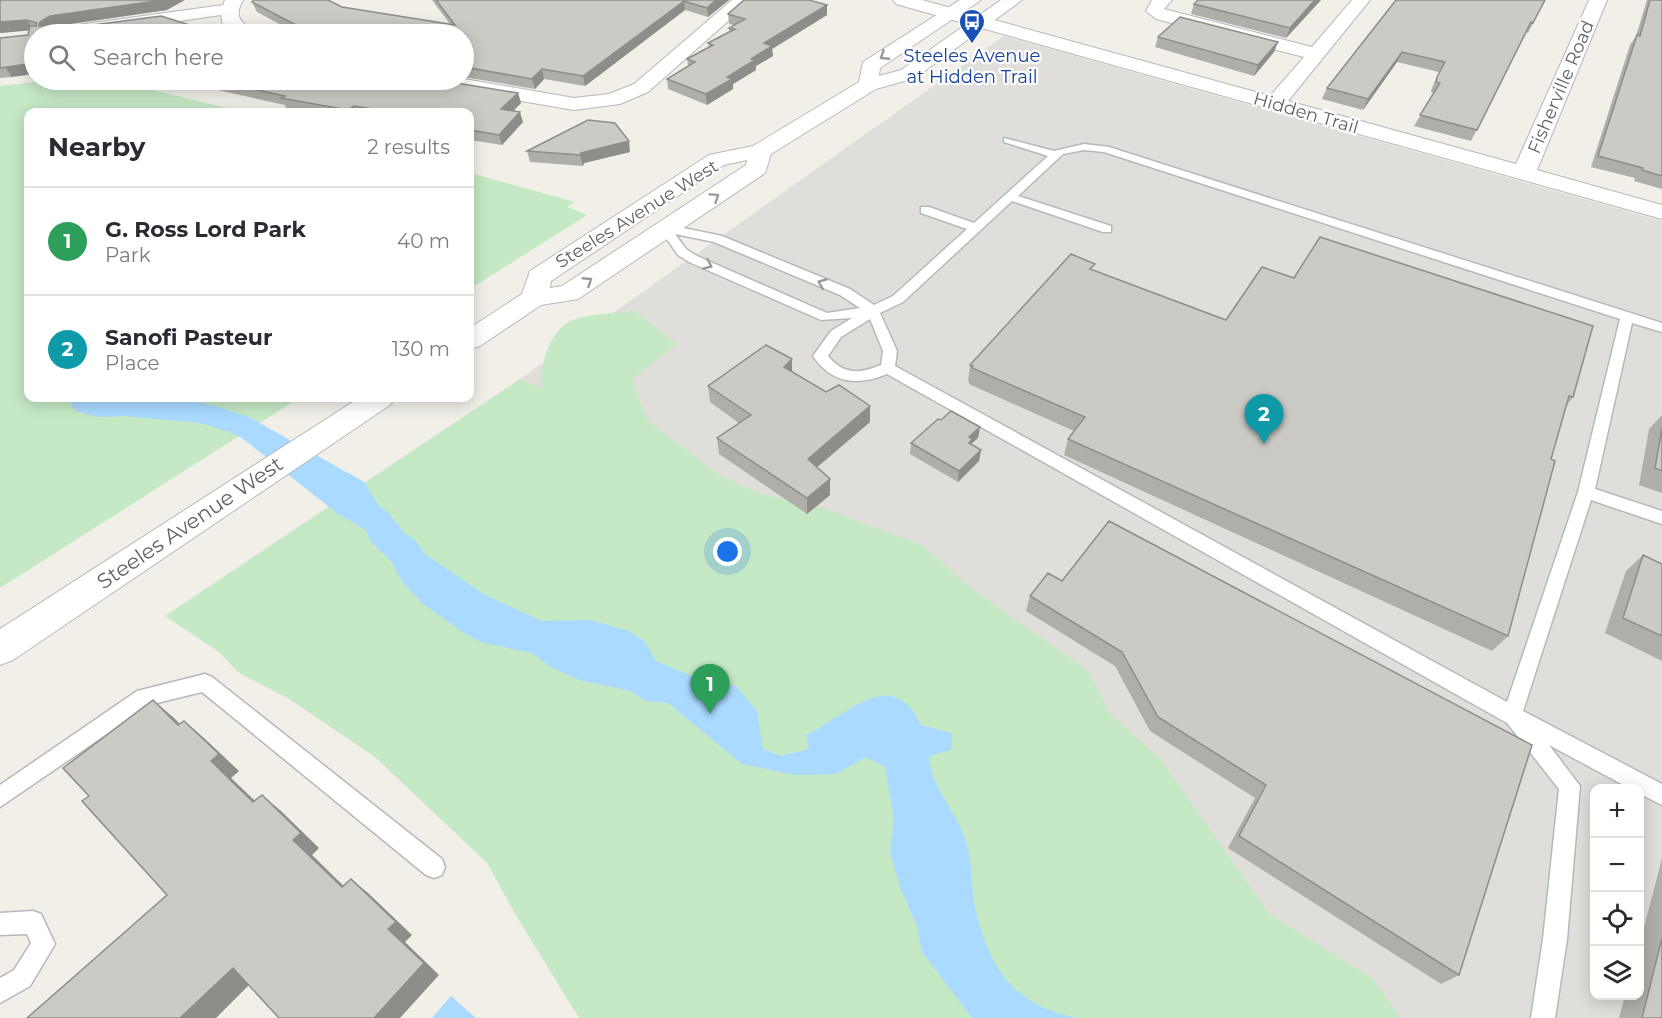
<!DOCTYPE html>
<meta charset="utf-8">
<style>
body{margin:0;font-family:Montserrat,sans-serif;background:#f2f2f3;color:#2b2b33}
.controls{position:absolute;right:18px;bottom:18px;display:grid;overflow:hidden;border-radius:12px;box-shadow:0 3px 15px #0003}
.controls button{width:54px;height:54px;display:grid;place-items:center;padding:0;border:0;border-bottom:2px solid #e1e1e2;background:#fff;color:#2b2b33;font:30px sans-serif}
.you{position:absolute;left:728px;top:552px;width:21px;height:21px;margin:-15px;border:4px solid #fff;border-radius:50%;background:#1a73e8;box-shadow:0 0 0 9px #1a73e833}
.badge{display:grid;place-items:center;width:39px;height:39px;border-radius:50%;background:#ea4335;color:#fff;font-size:20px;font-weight:700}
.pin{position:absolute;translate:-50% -50px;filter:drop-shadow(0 2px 3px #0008)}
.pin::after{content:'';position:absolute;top:32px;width:21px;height:18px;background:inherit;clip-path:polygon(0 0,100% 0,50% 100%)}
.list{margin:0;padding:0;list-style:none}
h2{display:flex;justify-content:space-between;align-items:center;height:78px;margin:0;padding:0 24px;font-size:26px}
h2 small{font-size:20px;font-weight:400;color:#7c7c81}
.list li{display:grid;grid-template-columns:39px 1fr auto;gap:18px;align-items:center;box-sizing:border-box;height:108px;padding:0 24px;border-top:2px solid #e1e1e2}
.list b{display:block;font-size:22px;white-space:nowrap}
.list p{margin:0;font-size:20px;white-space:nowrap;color:#7c7c81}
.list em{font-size:20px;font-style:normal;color:#7c7c81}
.icon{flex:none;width:33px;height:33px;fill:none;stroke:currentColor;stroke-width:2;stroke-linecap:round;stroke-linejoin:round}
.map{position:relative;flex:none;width:1662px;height:1018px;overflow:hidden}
.search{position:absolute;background:#fff;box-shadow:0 3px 15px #0003;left:24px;top:24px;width:450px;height:66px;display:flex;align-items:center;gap:15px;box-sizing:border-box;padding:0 21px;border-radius:33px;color:#7c7c81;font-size:22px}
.panel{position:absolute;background:#fff;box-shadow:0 3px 15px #0003;left:24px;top:108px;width:450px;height:294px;border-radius:12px}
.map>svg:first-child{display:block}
</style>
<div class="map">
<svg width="1662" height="1018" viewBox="0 0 1662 1018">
<rect width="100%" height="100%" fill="#f1efe8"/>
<path fill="#e0deda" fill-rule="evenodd" d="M 1004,36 L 1662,221 L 1662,1018 L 1400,1018 L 1372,979 L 1237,895 L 846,536 L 520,379 ZM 1594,788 L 1640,788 L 1640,996 L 1594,996 Z"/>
<path fill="#c5e8c5" d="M 51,80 L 136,80 L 140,87 L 243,112 L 28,112 L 28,398 L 299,398 L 0,588 L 0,86 Z
M 470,173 L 575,202 L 567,207 L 587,215 L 470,289 Z
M 634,311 L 676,344 L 631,380 L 648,421 L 717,474 L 757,493 L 823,508 L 923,546 L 969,587 L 1088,671 L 1109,713 L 1161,760 L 1269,914 L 1373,979 L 1400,1018 L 579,1018 L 514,912 L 487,863 L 375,757 L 289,699 L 239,673 L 219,652 L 165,616 L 520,379 L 541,389 C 540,365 549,330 573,320 C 588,314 617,313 634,311 Z"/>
<path fill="#aadaff" d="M 71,398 L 100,398 L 109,400 L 175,398 L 216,406 L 249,417 L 364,482 L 380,507 L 389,513 L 404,533 L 415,540 L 425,554 L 485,595 L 542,621 L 591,620 L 629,631 L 645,642 L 656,661 L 699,679 L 736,686 L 757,711 L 763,749 L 781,756 L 809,749 L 806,735 C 846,716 892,663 921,725 L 952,733 L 951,750 L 929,756 C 931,787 951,804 962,831 C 974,857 970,885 976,912 C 991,971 1015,1005 1076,1018 L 972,1018 L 922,952 L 916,923 L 901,890 L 890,852 L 894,820 L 885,767 L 866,757 L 836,774 L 795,775 L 742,764 L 668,703 L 646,701 L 630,691 L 579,680 L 550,667 L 532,653 L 480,642 L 461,631 L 423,604 L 403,583 L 391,561 L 370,541 L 367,531 L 338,514 L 242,438 L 227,431 L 199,423 L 125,416 L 99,417 L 79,412 L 72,407 Z
M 451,996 L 476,1018 L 432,1018 Z"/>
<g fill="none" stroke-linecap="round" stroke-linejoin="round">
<defs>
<path id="service" d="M 1004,138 L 1054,151 L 1084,144 L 1109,147 L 1662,323 L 1662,332 L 1632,323 L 1595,489 L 1662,511 L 1662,524 L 1591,500 L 1523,711 L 1662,784 L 1662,805 L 1640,794 L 1640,788 L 1629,788 L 1549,745 L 1580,786 L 1567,939 L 1555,1018 L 1531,1018 L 1543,939 L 1559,789 L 1507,723 L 887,374 C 857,386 832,384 813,356 L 831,331 L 852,318 L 821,320 L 689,262 L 678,255 L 659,228 L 665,224 L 722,236 L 850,289 L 874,305 L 893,296 L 967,229 L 921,213 L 921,207 L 929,207 L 974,223 L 1048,156 L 1004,142 ZM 1084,150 L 1104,152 L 1620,319 L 1578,492 L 1507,702 L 895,366 L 897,351 L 880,313 L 903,302 L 1012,201 L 1103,232 L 1111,232 L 1111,226 L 1018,196 L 1063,154 ZM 675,234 L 714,242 L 840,295 L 860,308 L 827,313 L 697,256 L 686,249 ZM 870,319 L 883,351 L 881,365 C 859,374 844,375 828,356 L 841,337 Z
M 205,674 L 212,677 L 442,859 L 445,867 L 442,875 L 434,878 L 426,875 L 202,692 L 149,705 L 0,807 L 0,785 L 137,691 Z
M 33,911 L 41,914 L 55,944 L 30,986 L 0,1003 L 0,978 L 14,970 L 31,943 L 27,934 L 0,935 L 0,913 Z"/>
<path id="minor" d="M 225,0 L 243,0 C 232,20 244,20 252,34 L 232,34 L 223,25 L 221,15 L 91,34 L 47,34 L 56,28 L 223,5 Z
M 732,0 L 752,0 L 648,92 L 620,104 L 574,110 L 432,86 L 425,84 L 422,80 L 464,79 L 574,98 L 609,94 L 634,84 Z
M 893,0 L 922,0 L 1270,96 L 1304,57 L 1156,19 L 1146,11 L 1152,0 L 1172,0 L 1164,9 L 1312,47 L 1352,0 L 1370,0 L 1288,101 L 1516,164 L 1589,0 L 1607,0 L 1537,170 L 1662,205 L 1662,219 L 896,4 Z"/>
<path id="secondary" d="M 960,0 L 981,0 L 880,68 L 879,76 L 901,70 L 1001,0 L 1022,0 L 915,78 L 876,89 L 771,154 L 765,173 L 578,299 L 541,305 L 480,346 L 470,349 L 470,328 L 522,294 L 530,271 L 709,155 L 753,146 L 859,82 L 863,62 ZM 747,160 L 746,165 L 562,286 L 550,288 L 551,281 L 724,165 Z
M 359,398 L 395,398 L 390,405 L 13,660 L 0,665 L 0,629 Z"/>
</defs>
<use href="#service" stroke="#b5b8bc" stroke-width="3"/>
<use href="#minor" stroke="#b5b8bc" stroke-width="2"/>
<use href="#secondary" stroke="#b6babf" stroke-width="2"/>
<use href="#service" fill="#fff" fill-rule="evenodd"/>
<use href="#minor" fill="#fff" fill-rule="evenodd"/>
<use href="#secondary" fill="#fff" fill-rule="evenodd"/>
</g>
<path fill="#afaea9" d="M 0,0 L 167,10 L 56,26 L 218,34 L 34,34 L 12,77 L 0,78 L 0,38 L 28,35 L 29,30 L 0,33 Z
M 432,0 L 729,0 L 708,17 L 685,10 L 585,86 L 544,79 L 535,89 L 464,77 L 464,34 L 298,34 L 257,12 L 252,2 L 342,7 L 450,24 Z
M 1321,0 L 1286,38 L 1191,14 L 1194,4 Z
M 1396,0 L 1545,0 L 1528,33 L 1526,32 L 1471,141 L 1414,126 L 1434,93 L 1431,92 L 1432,88 L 1439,72 L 1397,62 L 1363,110 L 1322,99 L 1327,88 Z
M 1647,0 L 1662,0 L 1662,189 L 1634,181 L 1635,178 L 1591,167 L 1630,45 L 1636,36 Z
M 728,14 L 827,15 L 772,49 L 773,56 L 756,66 L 756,70 L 733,84 L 733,89 L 707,105 L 668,89 L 667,79 L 688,66 L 687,59 L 709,48 L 708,43 L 729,32 L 729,28 L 734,25 L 729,24 Z
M 1158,37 L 1278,42 L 1274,52 L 1254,76 L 1155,47 Z
M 172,80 L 354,80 L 368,84 L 518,93 L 521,103 L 513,111 L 523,122 L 502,145 L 470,140 L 470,112 L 309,112 L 286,108 L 285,105 Z
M 527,151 L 630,152 L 584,163 L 583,166 L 530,162 Z
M 1093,271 L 1226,320 L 1573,397 L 1566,406 L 1551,459 L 1508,636 L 1492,651 L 1064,455 L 1068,439 L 1074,431 L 969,384 L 969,382 L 968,381 L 970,365 Z
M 792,359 L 792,372 L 870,422 L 817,467 L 830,479 L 830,495 L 807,514 L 719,454 L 717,438 L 739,423 L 710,402 L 708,386 Z
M 1662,415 L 1662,493 L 1639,485 L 1649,429 Z
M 980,427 L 978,438 L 971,444 L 981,450 L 979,461 L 958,482 L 910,454 L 911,443 Z
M 1643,555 L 1662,564 L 1662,661 L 1605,633 L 1626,571 Z
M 1062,581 L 1459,975 L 1441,984 L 1228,848 L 1255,798 L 1150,731 L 1115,666 L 1026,611 L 1030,596 Z
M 1662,858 L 1662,1018 L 1619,1018 L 1625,996 L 1640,996 L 1640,943 Z"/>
<path fill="#8f8d8a" d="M 163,0 L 185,0 L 167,10 L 56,26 L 39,26 L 40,22 L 50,16 Z
M 716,0 L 729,0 L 708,17 L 707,8 Z
M 1315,0 L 1321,0 L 1286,38 L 1290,28 Z
M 684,1 L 685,10 L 585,86 L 583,76 Z
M 827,5 L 827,15 L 772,49 L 773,56 L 756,66 L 756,70 L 733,84 L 733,89 L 707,105 L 706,94 L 751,59 L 764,43 Z
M 27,20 L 34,30 L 0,33 L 0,22 Z
M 1278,42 L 1274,52 L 1254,76 L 1258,65 Z
M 1402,52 L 1397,62 L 1363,110 L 1368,99 Z
M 34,63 L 34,74 L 12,77 L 5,67 Z
M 542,69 L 544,79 L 535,89 L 532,79 Z
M 518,93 L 521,103 L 504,120 L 501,109 Z
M 354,106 L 356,112 L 349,112 L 348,110 Z
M 520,112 L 523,122 L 502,145 L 499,135 Z
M 629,141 L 630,152 L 584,163 L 583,166 L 580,155 L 581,153 Z
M 792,359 L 792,375 L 784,367 Z
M 870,406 L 870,422 L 808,475 L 808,459 Z
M 980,427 L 978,438 L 971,444 L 967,454 L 969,437 Z
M 981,450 L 979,461 L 958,482 L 959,471 Z
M 830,479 L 830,495 L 807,514 L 807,498 Z
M 153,700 L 174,718 L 199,743 L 178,725 Z
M 184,721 L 204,738 L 239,771 L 231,778 L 273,818 L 253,802 L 211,761 Z
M 262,795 L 281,811 L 319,848 L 312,855 L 359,901 L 342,887 L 293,840 Z
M 351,879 L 368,893 L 412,935 L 405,942 L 439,975 L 400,1018 L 374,1018 L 388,929 Z
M 233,968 L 255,979 L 216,1018 L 180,1018 Z"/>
<path fill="#cccac5" stroke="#8f8d8a" stroke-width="1.5" d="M 0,0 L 163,0 L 50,16 L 40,22 L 39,26 L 85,26 L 161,16 L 218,34 L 91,34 L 88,33 L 87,34 L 34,34 L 34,63 L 0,68 L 0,38 L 28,35 L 30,26 L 36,26 L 37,23 L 27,20 L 0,22 Z
M 254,0 L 328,0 L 342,7 L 455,25 L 436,0 L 716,0 L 707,8 L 684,1 L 583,76 L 542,69 L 532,79 L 464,67 L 464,34 L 313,34 L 252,2 Z
M 744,0 L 809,0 L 827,5 L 764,43 L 772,46 L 751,59 L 755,60 L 727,77 L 732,79 L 706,94 L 667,79 L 695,62 L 687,59 L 713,45 L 708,43 L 735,29 L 729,28 L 745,19 L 728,14 Z
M 1198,0 L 1315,0 L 1290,28 L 1194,4 Z
M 1396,0 L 1545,0 L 1533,23 L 1531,22 L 1477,130 L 1420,115 L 1440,83 L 1436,82 L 1437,77 L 1445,62 L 1402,52 L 1368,99 L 1327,88 Z
M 1650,0 L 1662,0 L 1662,176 L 1642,170 L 1643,168 L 1598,156 L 1637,35 L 1640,36 Z
M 1180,17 L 1278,42 L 1258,65 L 1158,37 Z
M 212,80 L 354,80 L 368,84 L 371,80 L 438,80 L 518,93 L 501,109 L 520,112 L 499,135 L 470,130 L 470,112 L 391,112 L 354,106 L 348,110 L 281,98 L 285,96 Z
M 588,120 L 615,123 L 629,141 L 581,153 L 580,155 L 527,151 Z
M 1320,237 L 1593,326 L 1573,397 L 1569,396 L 1551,459 L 1555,461 L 1508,636 L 1068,439 L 1085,417 L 972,368 L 973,366 L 970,365 L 1071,254 L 1095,264 L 1090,269 L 1226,320 L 1262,267 L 1294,278 Z
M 766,345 L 792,359 L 784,367 L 826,392 L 839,385 L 870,406 L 808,459 L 830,479 L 807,498 L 717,438 L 751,415 L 708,386 Z
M 951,411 L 980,427 L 969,437 L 972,439 L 969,443 L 981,450 L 959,471 L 911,443 L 938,419 L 941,420 Z
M 1662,428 L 1662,471 L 1655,468 Z
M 1109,521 L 1532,745 L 1459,975 L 1239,836 L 1266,785 L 1158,717 L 1122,652 L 1030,596 L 1048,573 L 1062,581 Z
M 1643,555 L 1662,564 L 1662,636 L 1623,618 Z
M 153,700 L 178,725 L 184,721 L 219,754 L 211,761 L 253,802 L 262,795 L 301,833 L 293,840 L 342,887 L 351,879 L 396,922 L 388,929 L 424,963 L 374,1018 L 279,1018 L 233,968 L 180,1018 L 27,1018 L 167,895 L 82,801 L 89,796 L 63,768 Z
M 1662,938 L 1662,1018 L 1642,1018 Z"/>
<defs><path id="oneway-chevron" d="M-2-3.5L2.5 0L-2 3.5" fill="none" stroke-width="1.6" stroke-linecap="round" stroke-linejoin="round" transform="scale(1.5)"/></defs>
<g stroke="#979a9d">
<use href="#oneway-chevron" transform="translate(884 56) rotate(147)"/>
<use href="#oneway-chevron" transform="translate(715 197) rotate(-34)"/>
<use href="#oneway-chevron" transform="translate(708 265) rotate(24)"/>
<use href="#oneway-chevron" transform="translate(588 281) rotate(-33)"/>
<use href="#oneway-chevron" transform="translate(822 283) rotate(-158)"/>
</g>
<defs>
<symbol id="bus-pin" viewBox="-11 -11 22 30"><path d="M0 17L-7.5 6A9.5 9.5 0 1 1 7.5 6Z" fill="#1a4fb4" stroke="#fff"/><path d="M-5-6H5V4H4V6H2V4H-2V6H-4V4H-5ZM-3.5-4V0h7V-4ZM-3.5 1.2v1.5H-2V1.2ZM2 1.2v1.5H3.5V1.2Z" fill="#fff"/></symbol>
</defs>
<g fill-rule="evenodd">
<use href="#bus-pin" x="957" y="7" width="30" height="40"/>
</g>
<g text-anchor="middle" stroke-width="4.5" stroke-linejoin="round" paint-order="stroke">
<g font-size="18" fill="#164399" stroke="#fff">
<text x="972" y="62">Steeles Avenue<tspan x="972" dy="21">at Hidden Trail</tspan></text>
</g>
<g font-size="18" fill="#5f6368" stroke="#fff">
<text transform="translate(1561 87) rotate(-67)" y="6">Fisherville Road</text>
<text transform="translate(1306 113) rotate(16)" y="6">Hidden Trail</text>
<text transform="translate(637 214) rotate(-32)" y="6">Steeles Avenue West</text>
</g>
<g font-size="21" fill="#5f6368" stroke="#fff">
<text transform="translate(190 523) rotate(-34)" y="7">Steeles Avenue West</text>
</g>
</g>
</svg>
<div class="controls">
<button>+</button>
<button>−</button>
<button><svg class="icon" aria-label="locate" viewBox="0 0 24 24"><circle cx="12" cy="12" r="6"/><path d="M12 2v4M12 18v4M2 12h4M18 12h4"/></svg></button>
<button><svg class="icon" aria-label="layers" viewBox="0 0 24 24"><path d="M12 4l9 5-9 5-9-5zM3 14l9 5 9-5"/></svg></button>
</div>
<div class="you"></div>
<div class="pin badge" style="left:710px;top:714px;background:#2e9e5b">1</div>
<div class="pin badge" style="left:1264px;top:444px;background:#0f9aa8">2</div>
<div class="search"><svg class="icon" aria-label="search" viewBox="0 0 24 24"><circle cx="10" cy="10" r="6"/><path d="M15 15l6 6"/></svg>Search here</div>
<section class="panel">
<h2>Nearby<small>2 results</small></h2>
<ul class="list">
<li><span class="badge" style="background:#2e9e5b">1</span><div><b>G. Ross Lord Park</b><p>Park</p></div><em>40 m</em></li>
<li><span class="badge" style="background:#0f9aa8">2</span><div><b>Sanofi Pasteur</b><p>Place</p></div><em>130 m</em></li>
</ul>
</section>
</div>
